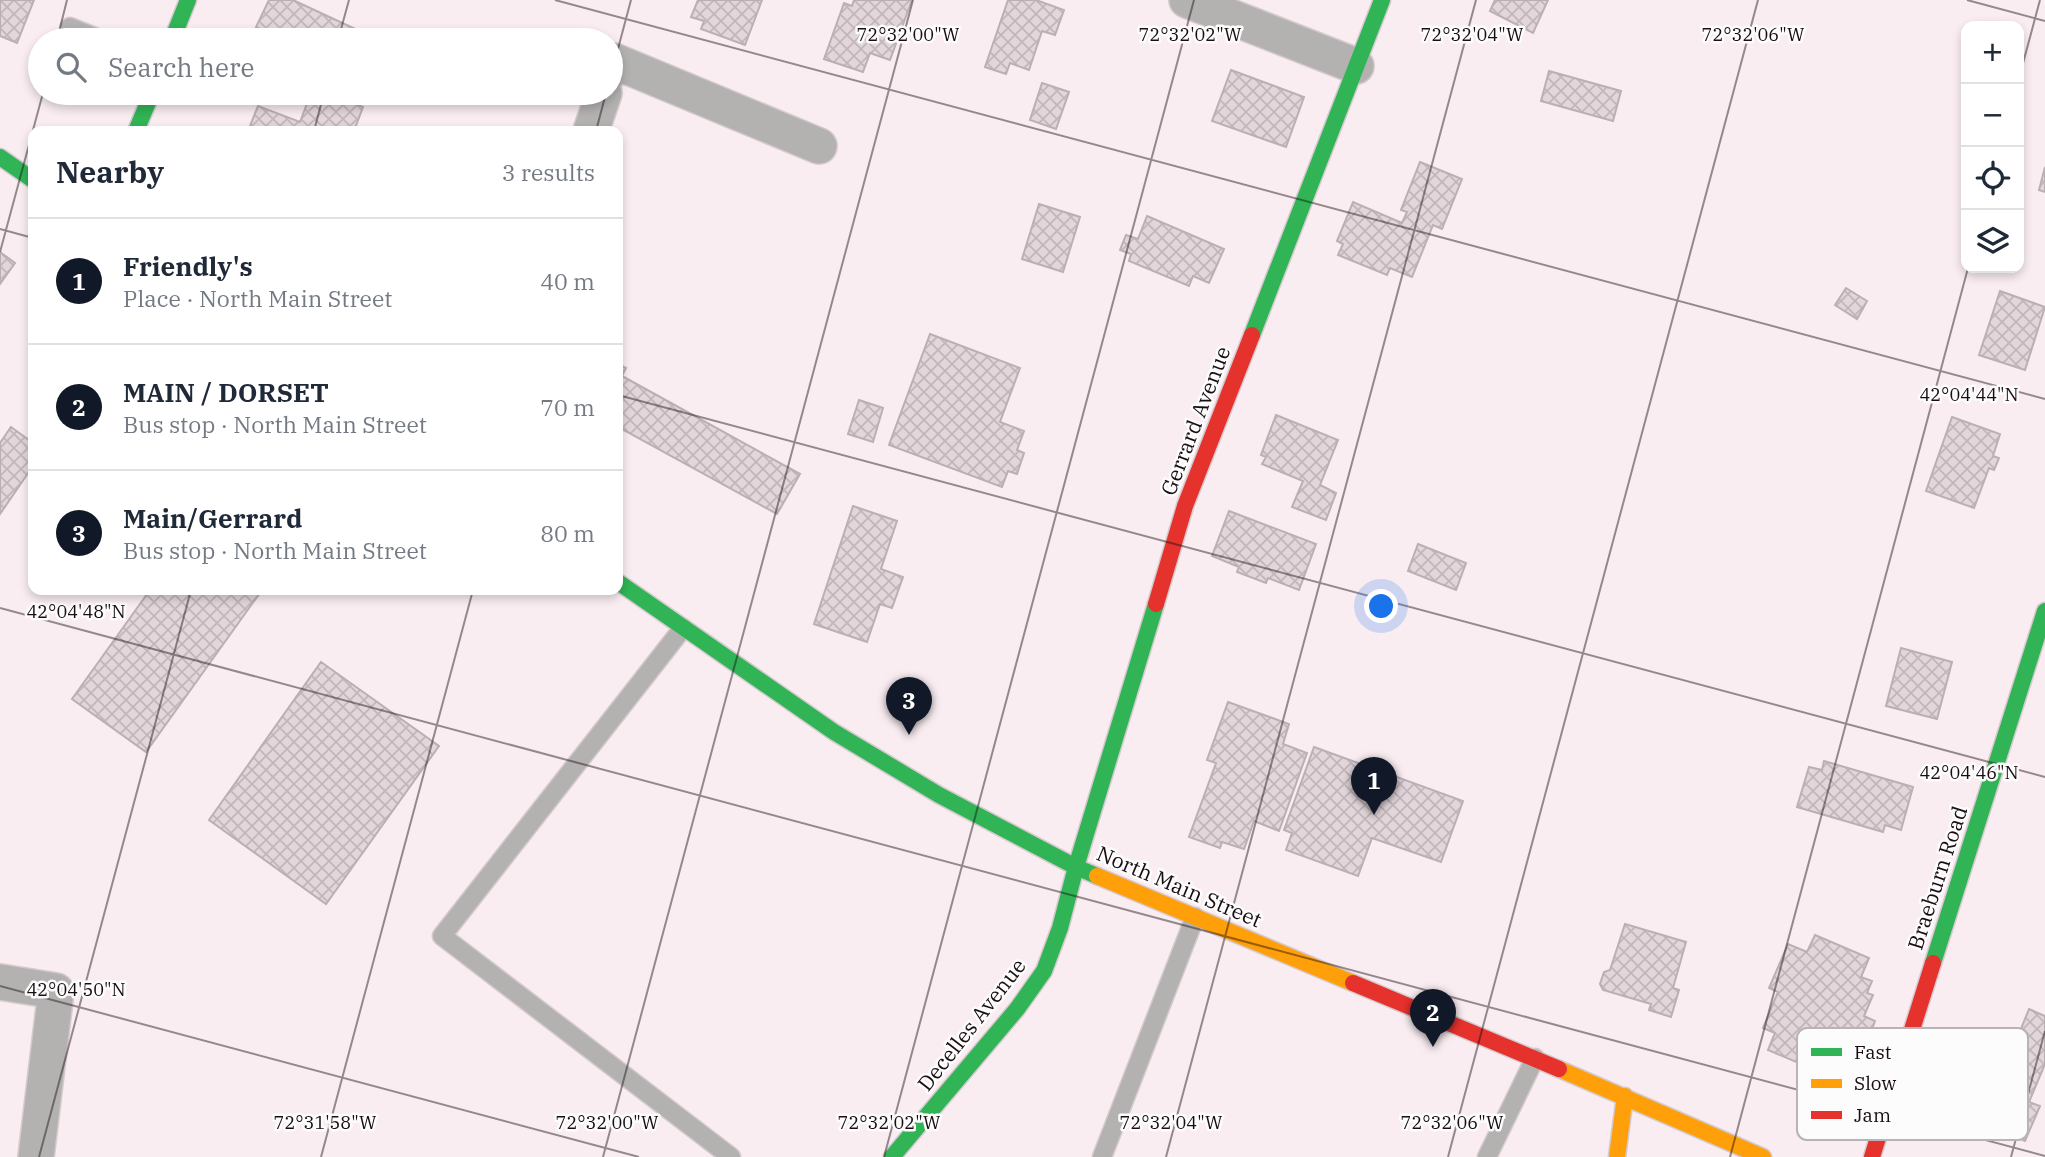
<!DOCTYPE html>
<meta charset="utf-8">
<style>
body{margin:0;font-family:"IBM Plex Serif",serif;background:#f2f2f3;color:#1f2937}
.controls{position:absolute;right:21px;top:21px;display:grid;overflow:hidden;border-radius:14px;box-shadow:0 4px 10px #0003}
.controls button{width:63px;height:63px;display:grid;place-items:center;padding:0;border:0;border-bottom:2px solid #e0e1e3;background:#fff;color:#1f2937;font:35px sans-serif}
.you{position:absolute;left:1382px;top:607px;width:24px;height:24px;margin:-18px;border:5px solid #fff;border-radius:50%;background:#1a73e8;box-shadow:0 0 0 10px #1a73e833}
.badge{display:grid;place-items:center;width:46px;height:46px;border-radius:50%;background:#111827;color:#fff;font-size:23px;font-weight:700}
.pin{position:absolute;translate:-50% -58px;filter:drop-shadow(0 2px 4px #0008)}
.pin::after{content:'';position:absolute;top:37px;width:24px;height:21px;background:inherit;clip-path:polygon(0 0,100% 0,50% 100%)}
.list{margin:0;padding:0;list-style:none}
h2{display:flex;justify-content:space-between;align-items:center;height:91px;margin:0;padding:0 28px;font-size:30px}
h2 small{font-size:23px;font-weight:400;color:#747a83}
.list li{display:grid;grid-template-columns:46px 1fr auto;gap:21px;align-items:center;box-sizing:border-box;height:126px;padding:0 28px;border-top:2px solid #e0e1e3}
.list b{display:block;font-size:26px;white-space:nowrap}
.list p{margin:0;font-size:23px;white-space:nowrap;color:#747a83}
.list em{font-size:23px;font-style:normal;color:#747a83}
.icon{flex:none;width:38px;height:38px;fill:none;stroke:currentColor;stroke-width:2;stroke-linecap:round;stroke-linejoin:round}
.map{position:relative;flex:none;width:2045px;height:1157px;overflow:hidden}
.search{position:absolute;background:#fff;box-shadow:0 4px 10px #0003;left:28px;top:28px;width:595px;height:77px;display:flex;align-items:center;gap:18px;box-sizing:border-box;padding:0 24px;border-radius:38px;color:#747a83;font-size:26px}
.panel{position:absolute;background:#fff;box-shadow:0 4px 10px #0003;left:28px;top:126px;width:595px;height:469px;border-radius:14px}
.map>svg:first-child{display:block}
</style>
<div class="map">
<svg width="2045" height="1157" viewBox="0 0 2045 1157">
<defs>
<pattern id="building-cross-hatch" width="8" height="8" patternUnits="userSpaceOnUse" patternTransform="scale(1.75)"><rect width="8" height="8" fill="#e2d6db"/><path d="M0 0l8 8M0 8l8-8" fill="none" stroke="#c1b6bb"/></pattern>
</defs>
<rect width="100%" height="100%" fill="#f9edf2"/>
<path fill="url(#building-cross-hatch)" stroke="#bbafb4" stroke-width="2" d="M 0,0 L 34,0 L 17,43 L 0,36 Z
M 269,0 L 293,0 L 379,40 L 282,40 L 256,27 Z
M 698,0 L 762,0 L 745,45 L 701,29 L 704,21 L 691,17 Z
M 854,0 L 912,0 L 890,60 L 870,53 L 863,72 L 824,59 L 844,3 L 852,6 Z
M 1008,0 L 1036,0 L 1064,10 L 1055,35 L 1042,31 L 1029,70 L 1010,63 L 1006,74 L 985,67 Z
M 1495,0 L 1548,0 L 1533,33 L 1490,11 Z
M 1231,70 L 1304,97 L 1286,147 L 1212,121 Z
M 1549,71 L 1621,91 L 1613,121 L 1541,101 Z
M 1042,83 L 1069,92 L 1056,129 L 1030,120 Z
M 311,93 L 328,93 L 363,107 L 354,131 L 248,131 L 258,106 L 300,122 Z
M 1420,162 L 1462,179 L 1442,229 L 1433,225 L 1412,277 L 1390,268 L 1387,275 L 1338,255 L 1343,244 L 1337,241 L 1353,202 L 1402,223 L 1407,212 L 1401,210 Z
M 2045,167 L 2045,192 L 2039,190 Z
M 1039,204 L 1080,217 L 1063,272 L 1022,259 Z
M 1147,216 L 1224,249 L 1209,283 L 1193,276 L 1189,286 L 1129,261 L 1131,254 L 1120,250 L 1126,235 L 1138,239 Z
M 0,252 L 15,263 L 0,284 Z
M 1846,288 L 1867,301 L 1857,319 L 1835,305 Z
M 2000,291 L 2045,307 L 2025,370 L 1979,355 Z
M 930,334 L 1020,368 L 1000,422 L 1024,431 L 1017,450 L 1024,453 L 1017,474 L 1008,471 L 1002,487 L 889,445 Z
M 618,364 L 626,368 L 622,376 L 800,474 L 777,514 L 618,427 Z
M 859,400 L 883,408 L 873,442 L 848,434 Z
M 1276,415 L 1338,440 L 1320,485 L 1336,493 L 1326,520 L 1292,507 L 1303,481 L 1262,464 L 1266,457 L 1261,455 Z
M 1952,417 L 2000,434 L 1993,456 L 1999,458 L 1994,470 L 1989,468 L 1974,508 L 1926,491 Z
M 11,427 L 33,443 L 33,466 L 0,514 L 0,443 Z
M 853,506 L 897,521 L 881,569 L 903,577 L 892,608 L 880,604 L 867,642 L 814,624 Z
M 1229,511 L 1316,544 L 1299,590 L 1268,578 L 1266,583 L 1237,572 L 1239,567 L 1212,556 Z
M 1418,544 L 1466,563 L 1456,590 L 1408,571 Z
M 150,590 L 262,590 L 146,752 L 72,699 Z
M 1901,648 L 1952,662 L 1937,719 L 1886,706 Z
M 321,662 L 439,746 L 326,904 L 209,820 Z
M 1228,702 L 1289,724 L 1283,744 L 1307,753 L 1279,831 L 1254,821 L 1244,849 L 1222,842 L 1220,848 L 1189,837 L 1216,763 L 1207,760 Z
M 1314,747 L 1463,801 L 1441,862 L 1372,838 L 1358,876 L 1286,850 L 1292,833 L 1284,830 Z
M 1824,761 L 1913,787 L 1901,830 L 1885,825 L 1883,832 L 1797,807 L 1809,767 L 1822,770 Z
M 1625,924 L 1686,942 L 1673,988 L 1679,990 L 1671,1017 L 1649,1010 L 1651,1004 L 1603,990 L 1600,984 L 1604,972 L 1610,970 Z
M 1815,935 L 1869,958 L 1861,977 L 1872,981 L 1867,993 L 1873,995 L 1864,1016 L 1875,1021 L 1868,1040 L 1848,1032 L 1829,1076 L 1768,1050 L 1775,1033 L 1763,1028 L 1778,992 L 1769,988 L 1788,944 L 1807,952 Z
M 2029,1009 L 2045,1016 L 2045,1064 L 2029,1102 L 2040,1106 L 2025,1141 L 1948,1109 L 1967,1064 L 2001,1078 Z"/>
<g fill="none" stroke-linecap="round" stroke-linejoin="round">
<defs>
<path id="lane" d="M 70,27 L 102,40
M 683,628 L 442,936 L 731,1157
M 1102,1157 L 1195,917
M 1487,1157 L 1535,1058"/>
<path id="street" d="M 1187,0 L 1356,66
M 611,71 L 614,61 L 819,146
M 591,131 L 604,93
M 0,982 L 56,991 L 36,1157"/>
<path id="fast" d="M 172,40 L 188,0
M 136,131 L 152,93
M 0,157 L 33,180
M 1252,335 L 1382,0
M 618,582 L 834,732 L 939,795 L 1076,867 L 1097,876
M 1933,963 L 2045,611
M 892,1157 L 1017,1009 L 1044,971 L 1060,928 L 1076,867 L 1156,604"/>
<path id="slow" d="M 1097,876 L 1353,983
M 1559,1069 L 1763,1157
M 1617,1157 L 1625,1096"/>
<path id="jam" d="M 1156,604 L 1185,506 L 1252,335
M 1353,983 L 1559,1069
M 1872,1157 L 1933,963"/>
</defs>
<use href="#lane" stroke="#d4cace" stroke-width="21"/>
<use href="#street" stroke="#d4cace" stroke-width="38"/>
<use href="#fast" stroke="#d4cace" stroke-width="19"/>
<use href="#slow" stroke="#d4cace" stroke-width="19"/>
<use href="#jam" stroke="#d4cace" stroke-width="19"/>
<use href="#lane" stroke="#b3b2b1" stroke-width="18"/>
<use href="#street" stroke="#b3b2b1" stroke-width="35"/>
<use href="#fast" stroke="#30b455" stroke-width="16"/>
<use href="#slow" stroke="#ff9f0a" stroke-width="16"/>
<use href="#jam" stroke="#e5322d" stroke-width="16"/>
</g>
<path fill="none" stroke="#190d12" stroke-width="2" stroke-opacity="0.45" d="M 555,0 L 2045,399M 1967,0 L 2045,21M 57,40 L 67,0M 338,40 L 349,0M 611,75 L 631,0M 2019,78 L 2040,0M 314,131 L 324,93M 596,131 L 606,93M 0,229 L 33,238M 0,252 L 43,93M 618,395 L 2045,777M 0,608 L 2045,1156M 0,986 L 639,1157M 39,1157 L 191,590M 321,1157 L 473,590M 603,1157 L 913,0M 884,1157 L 1194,0M 1166,1157 L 1476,0M 1448,1157 L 1758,0M 1730,1157 L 1968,268M 2011,1157 L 2045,1031"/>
<g text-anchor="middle" stroke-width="5" stroke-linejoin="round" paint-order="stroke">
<g font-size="21" fill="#190d12" stroke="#fcfcfc">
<text transform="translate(1196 421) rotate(-69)" y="7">Gerrard Avenue</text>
<text transform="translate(1938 878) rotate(-72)" y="7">Braeburn Road</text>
<text transform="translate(1179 887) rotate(23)" y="7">North Main Street</text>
<text transform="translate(972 1025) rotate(-52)" y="7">Decelles Avenue</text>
</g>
</g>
<rect x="1797" y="1028" width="231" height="112" rx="10" fill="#fcfcfc" stroke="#b8b4b6" stroke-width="2"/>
<rect x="1811" y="1048" width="31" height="8" fill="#30b455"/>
<rect x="1811" y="1079" width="31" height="9" fill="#ff9f0a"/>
<rect x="1811" y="1111" width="31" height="8" fill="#e5322d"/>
<g font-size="19" fill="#190d12">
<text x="1854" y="1059">Fast</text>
<text x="1854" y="1090">Slow</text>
<text x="1854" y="1122">Jam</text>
</g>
<g font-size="18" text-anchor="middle" fill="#190d12" stroke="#fcfcfc" stroke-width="5" stroke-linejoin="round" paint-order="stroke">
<text x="908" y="41">72°32'00"W</text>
<text x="1190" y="41">72°32'02"W</text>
<text x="1472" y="41">72°32'04"W</text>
<text x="1753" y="41">72°32'06"W</text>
<text x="1969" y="401">42°04'44"N</text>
<text x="76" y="618">42°04'48"N</text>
<text x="1969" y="779">42°04'46"N</text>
<text x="76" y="996">42°04'50"N</text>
<text x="325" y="1129">72°31'58"W</text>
<text x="607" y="1129">72°32'00"W</text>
<text x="889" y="1129">72°32'02"W</text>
<text x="1171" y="1129">72°32'04"W</text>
<text x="1452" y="1129">72°32'06"W</text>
</g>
</svg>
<div class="controls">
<button>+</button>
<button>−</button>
<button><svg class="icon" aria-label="locate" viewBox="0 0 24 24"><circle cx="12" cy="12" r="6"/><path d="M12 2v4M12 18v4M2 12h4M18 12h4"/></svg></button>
<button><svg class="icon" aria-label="layers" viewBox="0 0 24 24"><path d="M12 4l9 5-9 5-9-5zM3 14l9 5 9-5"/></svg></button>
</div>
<div class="you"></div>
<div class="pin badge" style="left:1374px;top:815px">1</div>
<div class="pin badge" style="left:1433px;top:1047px">2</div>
<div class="pin badge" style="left:909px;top:735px">3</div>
<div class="search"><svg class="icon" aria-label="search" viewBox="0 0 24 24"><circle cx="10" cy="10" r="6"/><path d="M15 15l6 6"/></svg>Search here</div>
<section class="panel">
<h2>Nearby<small>3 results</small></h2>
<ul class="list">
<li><span class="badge">1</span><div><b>Friendly's</b><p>Place · North Main Street</p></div><em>40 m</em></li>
<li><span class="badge">2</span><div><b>MAIN / DORSET</b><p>Bus stop · North Main Street</p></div><em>70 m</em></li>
<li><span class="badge">3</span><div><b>Main/Gerrard</b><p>Bus stop · North Main Street</p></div><em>80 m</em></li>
</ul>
</section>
</div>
